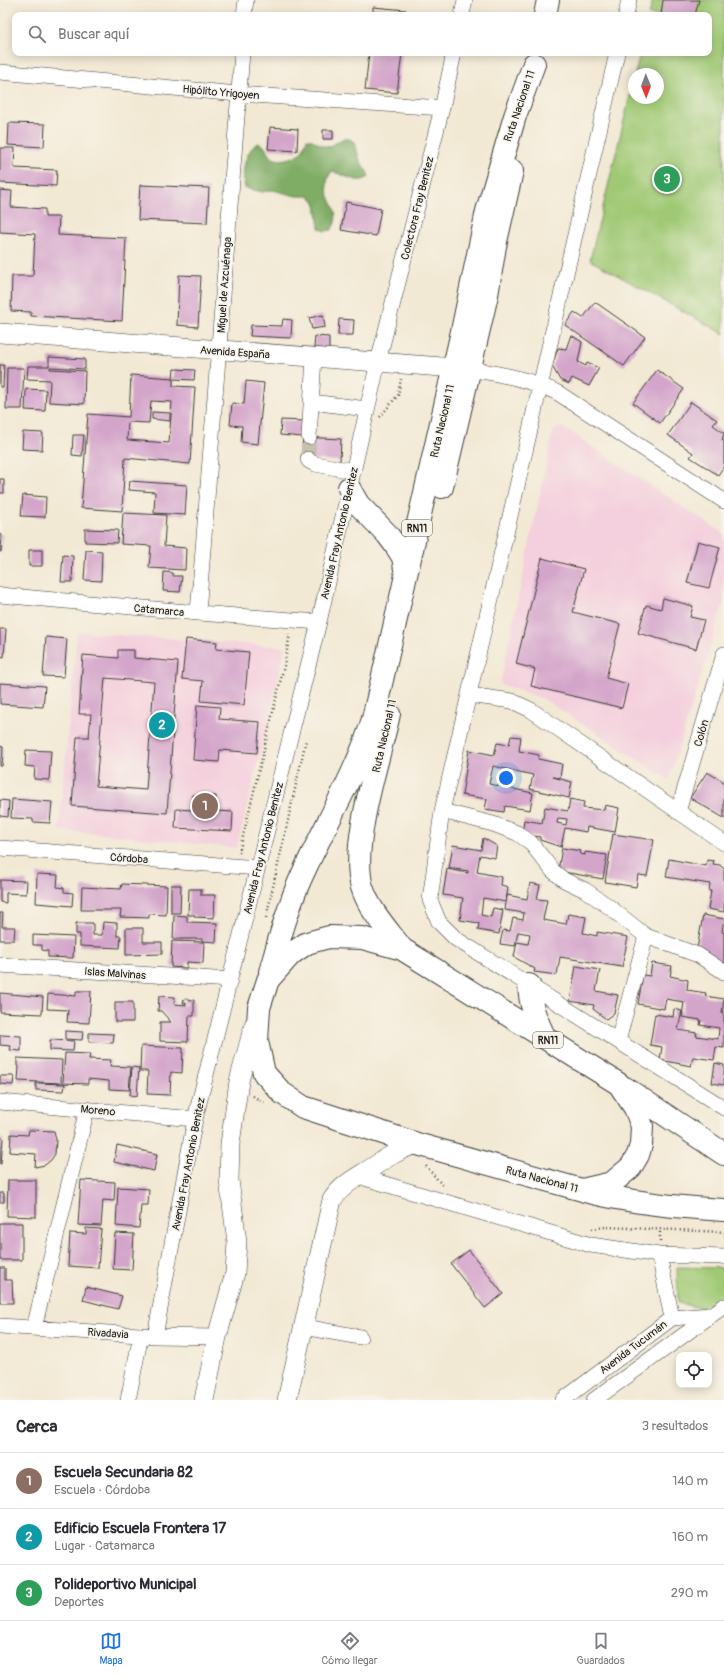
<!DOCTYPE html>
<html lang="es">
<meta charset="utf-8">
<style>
body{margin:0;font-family:Pangolin,sans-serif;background:#f2f2f3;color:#2b2b33}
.controls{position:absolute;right:12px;bottom:12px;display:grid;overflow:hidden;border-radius:8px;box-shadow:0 2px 10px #0003}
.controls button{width:36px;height:36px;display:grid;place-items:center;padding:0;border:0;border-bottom:1px solid #e1e1e2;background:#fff;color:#2b2b33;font:20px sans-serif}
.compass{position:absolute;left:628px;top:68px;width:36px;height:36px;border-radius:50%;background:#fff;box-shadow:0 2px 10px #0003;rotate:179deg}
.you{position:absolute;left:506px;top:778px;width:14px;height:14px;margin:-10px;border:3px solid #fff;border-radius:50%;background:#1a73e8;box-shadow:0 0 0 6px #1a73e833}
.badge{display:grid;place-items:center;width:26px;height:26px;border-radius:50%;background:#1a73e8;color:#fff;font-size:13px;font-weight:700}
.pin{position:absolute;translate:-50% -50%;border:2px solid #fff;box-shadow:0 1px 4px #0006}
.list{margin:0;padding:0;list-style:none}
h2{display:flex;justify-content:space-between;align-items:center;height:52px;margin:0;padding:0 16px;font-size:17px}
h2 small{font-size:13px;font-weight:400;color:#7c7c81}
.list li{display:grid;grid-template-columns:26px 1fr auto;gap:12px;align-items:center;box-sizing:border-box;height:56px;padding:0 16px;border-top:1px solid #e1e1e2}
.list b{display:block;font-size:15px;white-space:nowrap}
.list p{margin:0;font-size:13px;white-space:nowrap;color:#7c7c81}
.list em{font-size:13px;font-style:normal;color:#7c7c81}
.icon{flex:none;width:22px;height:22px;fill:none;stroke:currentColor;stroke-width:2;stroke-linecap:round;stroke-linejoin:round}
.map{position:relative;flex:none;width:724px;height:1400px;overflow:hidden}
.search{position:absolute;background:#fff;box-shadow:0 2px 10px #0003;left:12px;right:12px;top:12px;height:44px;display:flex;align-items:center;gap:10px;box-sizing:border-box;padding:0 14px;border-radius:8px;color:#7c7c81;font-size:15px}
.sheet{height:220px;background:#fff}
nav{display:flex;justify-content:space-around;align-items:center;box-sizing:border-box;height:56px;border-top:1px solid #e1e1e2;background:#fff;font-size:11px;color:#7c7c81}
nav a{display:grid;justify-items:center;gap:2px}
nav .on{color:#1a73e8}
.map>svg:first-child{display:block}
</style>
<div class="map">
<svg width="724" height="1400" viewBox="0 0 724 1400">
<rect width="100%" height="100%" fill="#f7f3e8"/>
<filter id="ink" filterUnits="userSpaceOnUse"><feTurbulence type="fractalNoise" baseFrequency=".025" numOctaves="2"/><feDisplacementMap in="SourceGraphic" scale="8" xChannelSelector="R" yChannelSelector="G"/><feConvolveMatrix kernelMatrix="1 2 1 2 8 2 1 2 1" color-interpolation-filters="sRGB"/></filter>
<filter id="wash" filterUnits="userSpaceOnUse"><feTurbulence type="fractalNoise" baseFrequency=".012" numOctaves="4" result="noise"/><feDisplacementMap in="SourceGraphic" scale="16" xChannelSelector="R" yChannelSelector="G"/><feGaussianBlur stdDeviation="0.9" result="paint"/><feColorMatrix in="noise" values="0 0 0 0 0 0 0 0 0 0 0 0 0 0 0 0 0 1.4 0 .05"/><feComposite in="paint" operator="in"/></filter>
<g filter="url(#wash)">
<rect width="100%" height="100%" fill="#f2e9d4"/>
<path fill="#f4cfdd" d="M 561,426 L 724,534 L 724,601 L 669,780 L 544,699 L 500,684 L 553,432 Z
M 77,632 L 286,647 L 237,848 L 59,830 Z"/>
<path fill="#a0c974" stroke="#5e7248" d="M 653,0 L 724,0 L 724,334 L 590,260 L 634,79 L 634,98 L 658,98 L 658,74 L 635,74 L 640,53 L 709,53 L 709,15 L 649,15 Z
M 677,1267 L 724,1268 L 724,1295 L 704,1309 L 678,1303 Z"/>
<path fill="#80ad66" stroke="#4e6441" d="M 344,138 C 361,140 354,151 361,162 C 364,168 367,170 369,177 C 356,186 345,173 331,172 C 316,195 347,209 331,230 L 325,231 L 319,228 L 316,204 L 313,199 L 308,196 L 296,196 L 273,190 L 262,192 L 245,188 C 241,171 244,154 257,143 L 263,145 C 266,148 267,153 270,156 C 277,163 293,159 300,153 C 304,150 305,144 307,139 C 316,139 321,149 330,146 C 335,144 340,140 344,138 Z"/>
<g id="blocks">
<path fill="#d4a5cb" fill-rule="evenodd" d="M 663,0 L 699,0 L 695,15 L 661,15 Z
M 373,7 L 406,10 L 405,15 L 373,15 Z
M 369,53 L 402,53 L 397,93 L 365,90 Z
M 9,123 L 45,124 L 44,147 L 8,145 Z
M 270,127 L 298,129 L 297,151 L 268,149 Z
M 323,130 L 333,130 L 333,139 L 323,139 Z
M 0,148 L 15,148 L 14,168 L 57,170 L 56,186 L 0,183 Z
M 140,185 L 209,188 L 207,223 L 138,220 Z
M 0,190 L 12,191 L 11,207 L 45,209 L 45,217 L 59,217 L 58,235 L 126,238 L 122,321 L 31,316 L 31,312 L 11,311 L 12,276 L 33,276 L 35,234 L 0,232 Z
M 346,202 L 381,209 L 376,236 L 341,230 Z
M 179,275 L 201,276 L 198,327 L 177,325 Z
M 595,302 L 645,337 L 624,366 L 565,325 L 574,312 L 583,318 Z
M 323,315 L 325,327 L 312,329 L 309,318 Z
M 283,319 L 292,320 L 291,338 L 250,336 L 251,325 L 282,326 Z
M 339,319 L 354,320 L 353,335 L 338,335 Z
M 571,335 L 582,342 L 578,362 L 586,366 L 587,363 L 599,368 L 589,386 L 572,378 L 569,384 L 560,380 L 552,366 L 558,348 L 566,349 Z
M 315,336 L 329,337 L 329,349 L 314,348 Z
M 49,357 L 85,359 L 85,369 L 50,367 L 50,369 L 85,371 L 84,404 L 49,402 L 50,380 L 27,379 L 28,366 L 49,366 Z
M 0,365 L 4,365 L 3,387 L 0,387 Z
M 7,368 L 24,368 L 22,409 L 6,409 Z
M 174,369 L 195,370 L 194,380 L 173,379 L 173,386 L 195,387 L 190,464 L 125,458 L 122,511 L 81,508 L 88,414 L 129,417 L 131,375 L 173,378 ZM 151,401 L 172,402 L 169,443 L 127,440 L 128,422 L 149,423 Z
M 657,370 L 684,389 L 660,423 L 633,403 Z
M 246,381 L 264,383 L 258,444 L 241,442 L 242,426 L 230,425 L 232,403 L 244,404 Z
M 26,389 L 46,390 L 45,411 L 25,410 Z
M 691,402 L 717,420 L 713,425 L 724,433 L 722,440 L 724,441 L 724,466 L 718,475 L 690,457 L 693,453 L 668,435 Z
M 152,412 L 170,413 L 170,421 L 152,419 Z
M 281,420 L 304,421 L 303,437 L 341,439 L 340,461 L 301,459 L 303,437 L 280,435 Z
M 23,432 L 43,433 L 42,450 L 22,449 Z
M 73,435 L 84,435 L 82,456 L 72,455 Z
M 0,479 L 4,479 L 4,493 L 0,493 Z
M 130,481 L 187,485 L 185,515 L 154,513 L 155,492 L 129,490 Z
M 23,495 L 46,497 L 45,517 L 21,516 Z
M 123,513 L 166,515 L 164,546 L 186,548 L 185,570 L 149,568 L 151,546 L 121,544 Z
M 85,529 L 118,530 L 117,543 L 85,542 Z
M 0,534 L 2,535 L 1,552 L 0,552 Z
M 698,541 L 720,547 L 709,588 L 687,583 Z
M 29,550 L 42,550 L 42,566 L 29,566 Z
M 86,550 L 102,551 L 101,581 L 84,580 Z
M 63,555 L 73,556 L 72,582 L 61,582 Z
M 542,558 L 584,569 L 573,612 L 620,624 L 606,678 L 628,684 L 622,708 L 531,686 L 535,669 L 516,664 Z
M 164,572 L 173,573 L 173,576 L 182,576 L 180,592 L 163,591 Z
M 663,598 L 693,606 L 690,617 L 704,620 L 696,649 L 638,633 L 646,605 L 661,609 Z
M 0,629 L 6,629 L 4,657 L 0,656 Z
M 46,637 L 67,639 L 64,677 L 43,676 Z
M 186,639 L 217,642 L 216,649 L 249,652 L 244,705 L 201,701 L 203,681 L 182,679 Z
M 118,650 L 134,650 L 134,658 L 178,662 L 167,813 L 72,806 L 77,737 L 89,737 L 91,714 L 79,714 L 83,655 L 118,658 ZM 105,678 L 154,682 L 146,790 L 96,786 Z
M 0,683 L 45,686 L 43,707 L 0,704 Z
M 197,705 L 220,707 L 219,719 L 260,722 L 257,753 L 220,750 L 219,762 L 193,760 Z
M 511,736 L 521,737 L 519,751 L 539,755 L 538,759 L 562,764 L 560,778 L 553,777 L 572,782 L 569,798 L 530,789 L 533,775 L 493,766 L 489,784 L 533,793 L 530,810 L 505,806 L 504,812 L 485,809 L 487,799 L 462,795 L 469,750 L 494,755 L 497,743 L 509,745 Z
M 0,746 L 3,747 L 2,766 L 0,766 Z
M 26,750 L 51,751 L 49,780 L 34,779 L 35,767 L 25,766 Z
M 707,772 L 724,782 L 724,818 L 690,798 Z
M 193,795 L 216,796 L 216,811 L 233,812 L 232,831 L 175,828 L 176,809 L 192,810 Z
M 12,799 L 52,802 L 50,823 L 33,822 L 33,819 L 11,818 Z
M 570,799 L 584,802 L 583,808 L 604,810 L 605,805 L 619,808 L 615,832 L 587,827 L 586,832 L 565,828 L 561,847 L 540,840 L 540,837 L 522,834 L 524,820 L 542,823 L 545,807 L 568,811 ZM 558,818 L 567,819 L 566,825 L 557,823 Z
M 0,800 L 9,801 L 8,817 L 0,816 Z
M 613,834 L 654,840 L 647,876 L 638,875 L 636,887 L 605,882 Z
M 483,838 L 497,846 L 495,858 L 480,855 L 477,872 L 502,877 L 501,885 L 508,887 L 506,902 L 483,898 L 481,915 L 491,917 L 493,908 L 503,910 L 499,934 L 478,930 L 479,923 L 460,920 L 463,898 L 443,895 L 447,869 L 468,873 L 468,871 L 449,868 L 453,845 L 481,850 Z
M 562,848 L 581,851 L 580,854 L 585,855 L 585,852 L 607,855 L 603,879 L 558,871 Z
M 669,859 L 706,866 L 707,860 L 714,861 L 713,864 L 720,865 L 724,869 L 724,912 L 708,909 L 711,891 L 709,891 L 710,884 L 666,877 Z
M 37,874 L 58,875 L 57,887 L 64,888 L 64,892 L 73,893 L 72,906 L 36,903 Z
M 0,880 L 27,881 L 26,894 L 6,893 L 6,903 L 0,902 Z
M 530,883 L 540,885 L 537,899 L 547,900 L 543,920 L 566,924 L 568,914 L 586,917 L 583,933 L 597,936 L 597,932 L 628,937 L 622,967 L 560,957 L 557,975 L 534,972 L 535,969 L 514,957 L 517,942 L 528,944 L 530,934 L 518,932 L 515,946 L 500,944 L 503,930 L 510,931 L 513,918 L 523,920 L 524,913 L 505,910 L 507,895 L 527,899 Z
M 122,884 L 167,886 L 166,915 L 149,914 L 149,918 L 120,917 L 121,910 L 81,910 L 82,887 L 121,889 Z
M 171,885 L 181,885 L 180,913 L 171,913 Z
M 189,889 L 201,889 L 201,895 L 215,895 L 214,918 L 195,917 L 195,915 L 188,915 Z
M 0,913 L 3,913 L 2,927 L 15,927 L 14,940 L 0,940 Z
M 174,915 L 187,916 L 187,922 L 217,923 L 216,942 L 202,941 L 202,939 L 173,939 Z
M 703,915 L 724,919 L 722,932 L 724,933 L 724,965 L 704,956 L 705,951 L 697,949 Z
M 103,922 L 117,923 L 117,936 L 121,936 L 120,948 L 80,946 L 80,934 L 76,934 L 76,923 L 93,923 L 93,935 L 102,935 Z
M 126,928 L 143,928 L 143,942 L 162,942 L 162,954 L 126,955 Z
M 33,935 L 74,937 L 73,958 L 48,957 L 48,951 L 42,950 L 42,945 L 33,945 Z
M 172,941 L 204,942 L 203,963 L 187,962 L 187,968 L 171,967 Z
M 652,963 L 672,966 L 670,976 L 688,980 L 687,990 L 706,993 L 705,996 L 724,999 L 722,1014 L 724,1014 L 724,1048 L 716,1047 L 714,1060 L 693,1057 L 691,1066 L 660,1060 L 662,1047 L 650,1045 L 655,1014 L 673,1017 L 674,1009 L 682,1011 L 678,1030 L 697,1033 L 696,1036 L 718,1039 L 719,1028 L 700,1025 L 701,1020 L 682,1017 L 684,1002 L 666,999 L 664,1009 L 638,1004 L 643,975 L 650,976 Z
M 576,966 L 600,970 L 596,991 L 618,995 L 614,1013 L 606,1019 L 593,1009 L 594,1005 L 570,1001 Z
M 76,991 L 91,991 L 89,1023 L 67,1022 L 68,1010 L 47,1009 L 48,994 L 76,996 Z
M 0,993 L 43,997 L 42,1014 L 0,1012 Z
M 159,996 L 175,997 L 174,1004 L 186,1005 L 186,1003 L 183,1003 L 184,999 L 194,1000 L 194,1016 L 189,1016 L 188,1042 L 160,1041 L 160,1022 L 171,1022 L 161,1011 L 158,1011 Z
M 115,1002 L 133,1002 L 133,1022 L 115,1022 Z
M 65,1031 L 83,1032 L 82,1040 L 65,1039 Z
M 89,1033 L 114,1034 L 113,1043 L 89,1042 Z
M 0,1035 L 21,1036 L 21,1051 L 10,1050 L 11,1046 L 0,1045 Z
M 50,1040 L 74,1041 L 73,1051 L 50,1050 Z
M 141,1046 L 183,1048 L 182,1073 L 171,1072 L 170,1095 L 147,1094 L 148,1071 L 140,1071 Z
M 65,1053 L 90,1054 L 89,1059 L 111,1060 L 110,1066 L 131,1067 L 129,1090 L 109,1089 L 109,1081 L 88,1079 L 88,1084 L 63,1083 Z
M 17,1058 L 62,1060 L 61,1083 L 18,1081 L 19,1066 L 17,1066 Z
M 715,1063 L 724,1065 L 724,1085 L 712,1083 Z
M 132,1067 L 139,1068 L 137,1096 L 130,1095 Z
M 0,1076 L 14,1076 L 13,1085 L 0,1084 Z
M 36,1083 L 65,1084 L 64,1091 L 36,1090 Z
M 29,1130 L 54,1131 L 56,1139 L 55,1154 L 51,1160 L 45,1165 L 35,1167 L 36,1154 L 10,1152 L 11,1134 L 28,1135 Z
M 0,1138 L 3,1138 L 1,1164 L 0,1164 Z
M 117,1145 L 157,1154 L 154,1171 L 114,1162 Z
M 8,1180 L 36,1180 L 36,1217 L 7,1216 Z
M 81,1180 L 115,1182 L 114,1201 L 103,1200 L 101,1226 L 78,1225 Z
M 118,1187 L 149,1189 L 148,1205 L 141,1205 L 139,1228 L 116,1226 Z
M 0,1193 L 4,1193 L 4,1202 L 0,1202 Z
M 0,1223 L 22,1223 L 22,1260 L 0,1260 Z
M 86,1228 L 101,1229 L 98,1268 L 68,1266 L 70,1233 L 86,1234 Z
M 115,1233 L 134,1234 L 132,1270 L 113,1269 Z
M 469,1250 L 503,1294 L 485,1308 L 451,1264 Z
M 0,1268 L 5,1268 L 5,1280 L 12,1280 L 13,1303 L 0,1303 Z
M 86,1287 L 122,1296 L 118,1309 L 83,1300 Z"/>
</g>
</g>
<g filter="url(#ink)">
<use href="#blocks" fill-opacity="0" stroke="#3c3b38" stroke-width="1"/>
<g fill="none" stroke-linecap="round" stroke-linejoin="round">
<path stroke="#c7c0af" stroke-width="15" stroke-dasharray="15 8" stroke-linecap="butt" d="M 308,459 L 309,437"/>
<defs>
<path id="minor" d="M 244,15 L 246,0
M 462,15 L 465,0
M 626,15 L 629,0
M 617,53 L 442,811 L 430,900 L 439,922 L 456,939 L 724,1108
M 0,72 L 238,94 L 442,108
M 470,369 C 500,374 530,379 558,393 L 724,501
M 311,402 L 367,409
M 309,437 L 314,358
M 308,459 L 309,461 L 315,464 L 353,471
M 0,595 L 198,613 L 319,622
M 198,613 L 242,53
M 469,695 L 512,701 L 531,710 L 724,843
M 442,811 L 493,824 L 517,833 L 530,842 L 553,871 L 564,880 L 585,890 L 608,906 L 646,936 L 698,955 L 724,972
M 678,812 L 724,654
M 0,848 L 258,868
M 0,965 L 230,980
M 618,1041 L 646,936
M 0,1102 L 195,1119
M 358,1176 L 591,1245 L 659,1255 L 724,1257
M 659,1255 L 672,1318
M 0,1326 L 155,1336 L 217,1337
M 304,1327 L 360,1337
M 34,1328 L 87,1109
M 155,1336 L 195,1119 L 319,622 L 378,362 L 442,108 L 454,53
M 128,1400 L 141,1335
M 563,1400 L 672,1318 L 711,1315
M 594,1400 L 724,1306"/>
<path id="major" d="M 0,333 L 468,369
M 204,1400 L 217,1337 L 235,1273 L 237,1242 L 229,1180 L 230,1144 L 239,1081 L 254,1025
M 287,1400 L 332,1200 C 342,1184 358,1177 373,1167 C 388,1157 400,1149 417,1144"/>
<path id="highway" d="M 545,15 L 548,0
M 442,487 L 487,295 L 495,246 L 512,171
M 349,488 L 358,504 L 387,534 L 396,546 L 403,557 L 406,575
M 389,714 C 379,760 350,843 362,887 C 369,910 388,930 402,949
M 329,937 L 362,938 L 402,949 L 619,1084 L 635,1108 L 642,1126 L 641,1145 L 638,1155 L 631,1167 L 612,1183 L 582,1190 L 417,1144 L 303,1107 L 282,1093 L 264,1073 L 257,1041 L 259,1008 L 268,980 L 291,954 L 307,943 Z
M 270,972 C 279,941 287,909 300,880 C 324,826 356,775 373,719 L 461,336 L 487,211 L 515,116 L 534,64
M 529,985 C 530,1006 536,1019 545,1038
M 625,1088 L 724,1154
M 585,1191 C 633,1203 675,1207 724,1210"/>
</defs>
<use href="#minor" stroke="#3c3b38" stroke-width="16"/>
<use href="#major" stroke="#3c3b38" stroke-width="20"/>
<use href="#highway" stroke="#3c3b38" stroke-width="24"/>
<path stroke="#3c3b38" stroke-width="2.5" stroke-dasharray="1 3" stroke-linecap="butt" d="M 380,417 L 398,395 L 401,379
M 239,853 L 284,666 L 290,634
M 266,918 L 306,740
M 253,1096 L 266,1104
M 426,1166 L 443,1186
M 592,1229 L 605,1227 L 724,1232
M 660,1241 L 660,1229"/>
<use href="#minor" stroke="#fff" stroke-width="15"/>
<use href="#major" stroke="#fff" stroke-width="19"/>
<use href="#highway" stroke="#fff" stroke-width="22"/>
</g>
</g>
<g text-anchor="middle" stroke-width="3" stroke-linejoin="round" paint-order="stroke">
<g fill="#f7f3e8" stroke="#5e5c59" stroke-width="1">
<rect x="402" y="520" width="30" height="16" rx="3"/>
<rect x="533" y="1032" width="30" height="16" rx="3"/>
</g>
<g font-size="10" font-weight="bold" fill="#1c1c1c">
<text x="417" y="532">RN11</text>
<text x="548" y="1044">RN11</text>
</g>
<g font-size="11" fill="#1c1c1c" stroke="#f7f3e8">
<text transform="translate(221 92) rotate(5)" y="4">Hipólito Yrigoyen</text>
<text transform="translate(519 106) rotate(-71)" y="4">Ruta Nacional 11</text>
<text transform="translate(417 208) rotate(-76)" y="4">Colectora Fray Benitez</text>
<text transform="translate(224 285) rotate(-86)" y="4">Miguel de Azcuénaga</text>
<text transform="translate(235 352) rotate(4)" y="4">Avenida España</text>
<text transform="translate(442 421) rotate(-77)" y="4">Ruta Nacional 11</text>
<text transform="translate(339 533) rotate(-77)" y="4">Avenida Fray Antonio Benitez</text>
<text transform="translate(159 610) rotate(5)" y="4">Catamarca</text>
<text transform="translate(701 733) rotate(-74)" y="4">Colón</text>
<text transform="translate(384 736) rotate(-77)" y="4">Ruta Nacional 11</text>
<text transform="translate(263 848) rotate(-76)" y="4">Avenida Fray Antonio Benitez</text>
<text transform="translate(129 858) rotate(4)" y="4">Córdoba</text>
<text transform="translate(115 973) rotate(4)" y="4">Islas Malvinas</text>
<text transform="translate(98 1110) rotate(5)" y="4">Moreno</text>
<text transform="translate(188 1164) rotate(-79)" y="4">Avenida Fray Antonio Benitez</text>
<text transform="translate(542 1179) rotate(15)" y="4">Ruta Nacional 11</text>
<text transform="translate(108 1333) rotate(4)" y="4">Rivadavia</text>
<text transform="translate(633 1347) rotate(-37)" y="4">Avenida Tucumán</text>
</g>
</g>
</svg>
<div class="controls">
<button><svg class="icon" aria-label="locate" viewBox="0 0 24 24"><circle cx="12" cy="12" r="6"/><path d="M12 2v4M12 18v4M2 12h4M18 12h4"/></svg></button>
</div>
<svg class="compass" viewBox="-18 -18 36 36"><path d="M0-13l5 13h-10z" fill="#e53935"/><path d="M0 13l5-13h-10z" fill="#7c7c81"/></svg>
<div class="you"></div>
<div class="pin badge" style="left:205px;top:806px;background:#8d6e63">1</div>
<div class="pin badge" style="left:162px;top:725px;background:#0f9aa8">2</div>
<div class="pin badge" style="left:667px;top:179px;background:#2e9e5b">3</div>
<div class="search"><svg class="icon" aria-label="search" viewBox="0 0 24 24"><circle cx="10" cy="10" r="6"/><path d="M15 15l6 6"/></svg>Buscar aquí</div>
</div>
<section class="sheet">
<h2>Cerca<small>3 resultados</small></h2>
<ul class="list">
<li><span class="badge" style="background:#8d6e63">1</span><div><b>Escuela Secundaria 82</b><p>Escuela · Córdoba</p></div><em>140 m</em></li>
<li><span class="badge" style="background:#0f9aa8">2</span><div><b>Edificio Escuela Frontera 17</b><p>Lugar · Catamarca</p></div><em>160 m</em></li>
<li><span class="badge" style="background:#2e9e5b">3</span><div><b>Polideportivo Municipal</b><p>Deportes</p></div><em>290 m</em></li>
</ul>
</section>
<nav>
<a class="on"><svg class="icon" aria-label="map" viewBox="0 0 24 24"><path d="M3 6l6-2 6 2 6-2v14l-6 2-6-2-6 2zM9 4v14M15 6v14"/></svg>Mapa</a>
<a><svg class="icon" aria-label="directions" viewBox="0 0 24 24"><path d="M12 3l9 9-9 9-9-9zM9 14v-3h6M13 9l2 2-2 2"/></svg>Cómo llegar</a>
<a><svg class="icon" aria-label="saved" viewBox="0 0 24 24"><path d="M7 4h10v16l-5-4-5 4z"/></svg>Guardados</a>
</nav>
